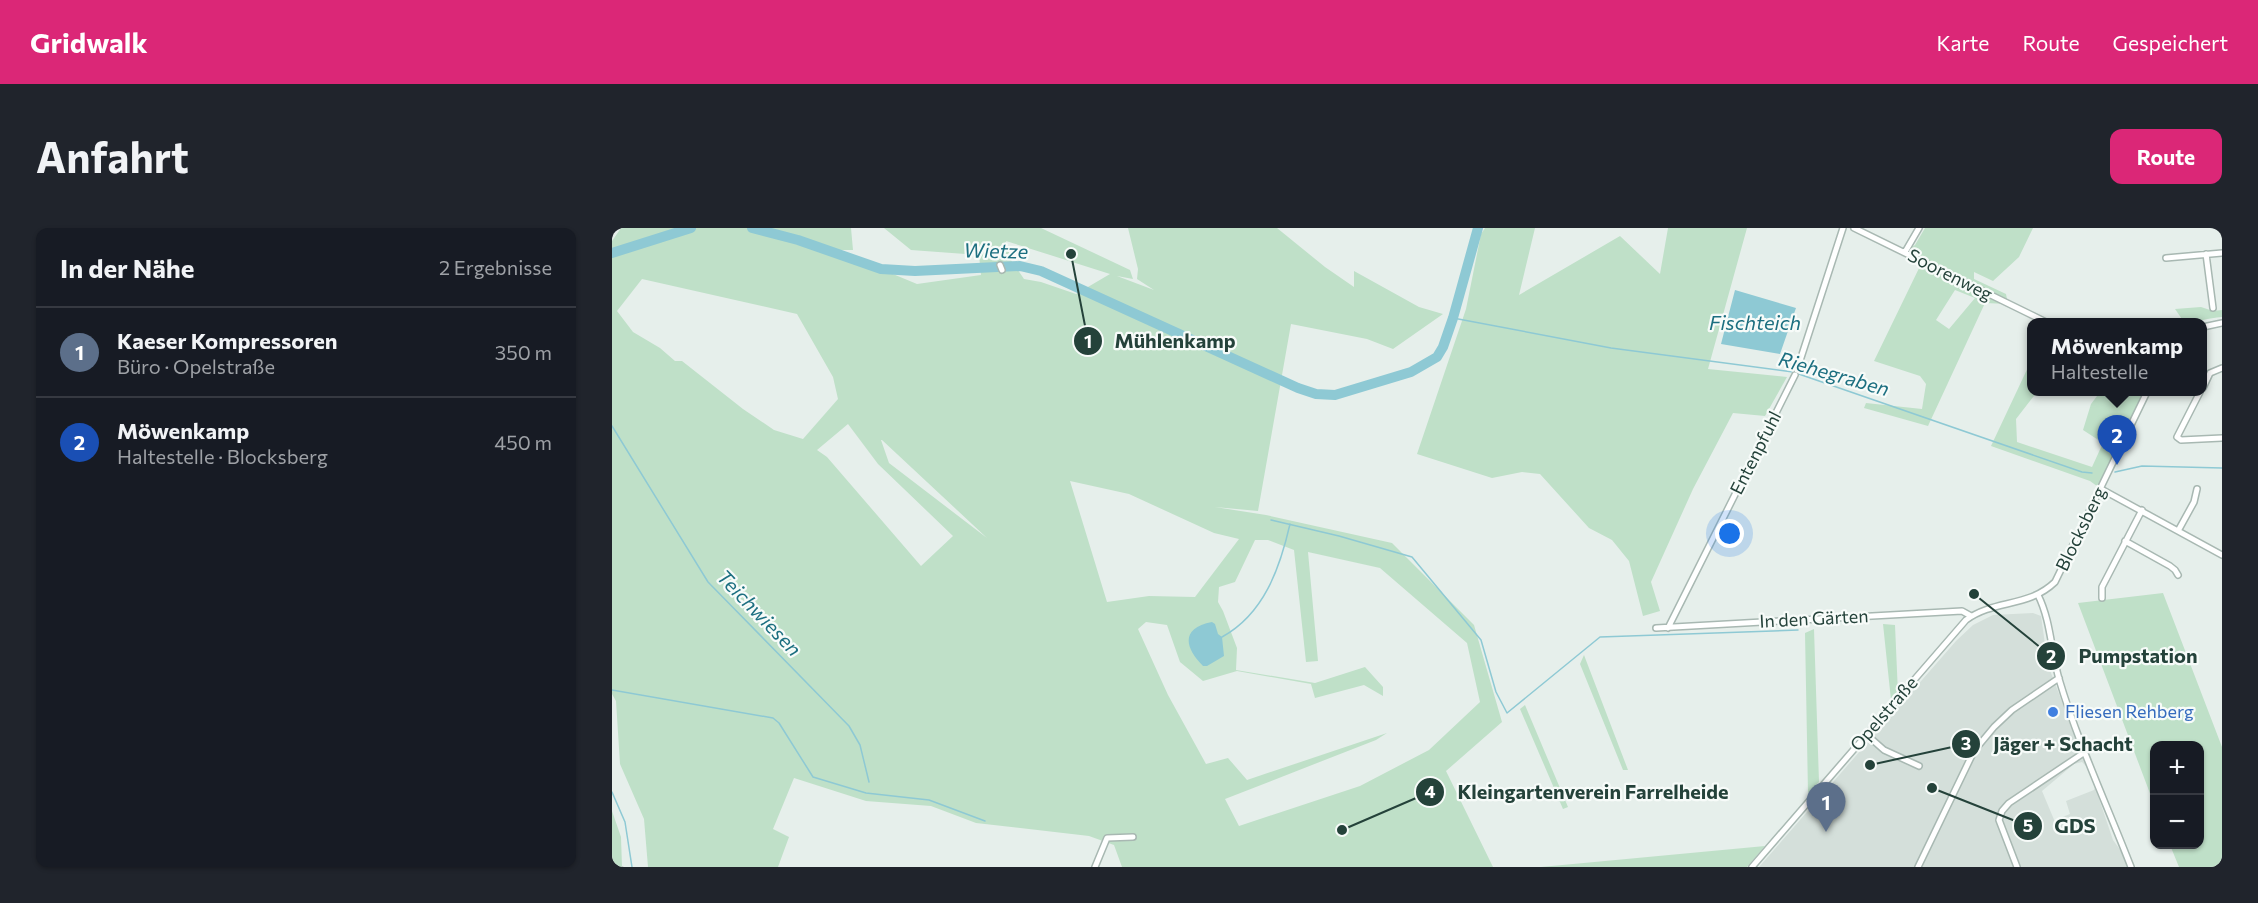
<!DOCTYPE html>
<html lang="de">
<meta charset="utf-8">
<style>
body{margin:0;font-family:Commissioner,sans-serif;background:#20242c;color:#f1f3f6}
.controls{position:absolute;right:18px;bottom:18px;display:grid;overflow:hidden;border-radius:12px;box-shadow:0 2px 4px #0004}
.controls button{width:54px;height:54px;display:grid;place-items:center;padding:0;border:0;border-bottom:2px solid #363941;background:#171b24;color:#f1f3f6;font:30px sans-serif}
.you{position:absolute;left:1118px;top:306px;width:21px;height:21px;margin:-15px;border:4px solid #fff;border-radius:50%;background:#1a73e8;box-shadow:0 0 0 9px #1a73e833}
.badge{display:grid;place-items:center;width:39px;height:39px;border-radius:50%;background:#db2777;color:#fff;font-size:20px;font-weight:700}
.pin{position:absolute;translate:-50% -50px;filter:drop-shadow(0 2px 3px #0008)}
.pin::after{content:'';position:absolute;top:32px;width:21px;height:18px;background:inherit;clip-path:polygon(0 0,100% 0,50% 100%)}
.popup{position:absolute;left:1415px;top:90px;width:180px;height:78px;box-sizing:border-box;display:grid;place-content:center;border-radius:12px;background:#171b24;filter:drop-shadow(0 2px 4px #0005);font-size:20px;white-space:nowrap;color:#9ea1a6}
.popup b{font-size:22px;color:#f1f3f6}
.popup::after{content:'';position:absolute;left:50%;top:100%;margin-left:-12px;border:12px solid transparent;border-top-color:#171b24}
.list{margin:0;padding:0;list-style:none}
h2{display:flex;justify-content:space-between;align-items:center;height:78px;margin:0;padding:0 24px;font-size:26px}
h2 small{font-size:20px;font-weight:400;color:#9ea1a6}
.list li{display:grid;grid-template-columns:39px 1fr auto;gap:18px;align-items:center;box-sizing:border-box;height:90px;padding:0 24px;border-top:2px solid #363941}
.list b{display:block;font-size:22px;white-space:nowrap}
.list p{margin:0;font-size:20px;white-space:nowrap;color:#9ea1a6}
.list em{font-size:20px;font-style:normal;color:#9ea1a6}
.map{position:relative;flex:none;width:1610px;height:639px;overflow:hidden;border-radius:12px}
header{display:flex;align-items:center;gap:36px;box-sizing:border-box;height:84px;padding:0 30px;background:#db2777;color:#fff}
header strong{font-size:28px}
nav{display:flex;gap:33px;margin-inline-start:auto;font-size:21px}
.intro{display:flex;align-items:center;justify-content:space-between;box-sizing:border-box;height:144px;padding:0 36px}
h1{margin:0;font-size:42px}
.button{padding:15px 27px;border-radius:12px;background:#db2777;color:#fff;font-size:21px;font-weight:700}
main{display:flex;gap:36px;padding:0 36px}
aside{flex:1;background:#171b24;border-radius:12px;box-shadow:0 2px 4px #0004}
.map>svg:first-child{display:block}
</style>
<header>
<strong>Gridwalk</strong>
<nav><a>Karte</a><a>Route</a><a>Gespeichert</a></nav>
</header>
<div class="intro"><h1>Anfahrt</h1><a class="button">Route</a></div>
<main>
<aside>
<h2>In der Nähe<small>2 Ergebnisse</small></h2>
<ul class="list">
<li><span class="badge" style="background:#5c6f8a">1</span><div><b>Kaeser Kompressoren</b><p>Büro · Opelstraße</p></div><em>350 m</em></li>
<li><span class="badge" style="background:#1a4fb4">2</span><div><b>Möwenkamp</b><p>Haltestelle · Blocksberg</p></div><em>450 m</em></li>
</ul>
</aside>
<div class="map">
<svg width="1610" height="639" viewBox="0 0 1610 639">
<rect width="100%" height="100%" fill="#e6efeb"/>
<path fill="#d4dfda" d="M 1421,385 L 1429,388 L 1436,437 L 1475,539 L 1470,534 L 1462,536 L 1430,563 L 1443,594 L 1445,593 L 1445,591 L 1458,586 L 1454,573 L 1482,562 L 1483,559 L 1501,612 L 1509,623 L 1515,639 L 1147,639 L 1344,413 L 1361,397 L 1381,387 Z"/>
<path fill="#bfe0c8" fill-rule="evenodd" d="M 9,0 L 239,0 L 241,22 L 223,22 L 305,56 L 369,47 L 367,27 L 299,22 L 272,0 L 429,0 L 518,42 L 521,51 L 505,48 L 542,62 L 525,51 L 526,41 L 516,0 L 665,0 L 713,39 L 742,59 L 742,43 L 807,79 L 831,86 L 781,121 L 755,111 L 679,96 L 646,283 L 603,279 L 654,287 L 780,315 L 862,397 L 890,494 L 834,543 L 881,639 L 510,639 L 502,617 L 477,608 L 364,595 L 319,578 L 254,573 L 182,550 L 161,601 L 177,609 L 166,639 L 36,639 L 32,591 L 8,536 L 4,473 L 0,466 L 0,13 ZM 394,13 L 498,46 L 464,66 L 429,54 L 412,51 L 399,32 ZM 30,51 L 185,86 L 221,149 L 226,171 L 191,211 L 162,202 L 131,181 L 70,133 L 63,133 L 48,120 L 21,104 L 5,83 ZM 236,196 L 266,236 L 341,308 L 309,338 L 215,229 L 205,222 ZM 269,212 L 270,212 L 375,310 L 277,235 ZM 458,253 L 517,266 L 602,305 L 627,311 L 583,369 L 537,368 L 495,374 ZM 643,312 L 656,312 L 682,322 L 694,434 L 706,433 L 696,324 L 768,340 L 855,415 L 868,474 L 817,522 L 748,558 L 627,598 L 613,571 L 764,512 L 775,505 L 635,552 L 616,530 L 594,536 L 556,467 L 526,401 L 534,394 L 555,397 L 568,434 L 591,453 L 625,443 L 699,456 L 703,470 L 752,457 L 771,468 L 771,459 L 753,439 L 703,455 L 624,442 L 625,420 L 611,383 L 606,374 L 607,359 L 623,354 Z
M 873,0 L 923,0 L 907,67 L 1008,8 L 1048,46 L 1056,0 L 1135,0 L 1096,141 L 1175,149 L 1153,188 L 1121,185 L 1081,261 L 1039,354 L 1048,383 L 1031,388 L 1017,333 L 1000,312 L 977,300 L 928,246 L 910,244 L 880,250 L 805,226 L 854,81 L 869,6 Z
M 1313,0 L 1421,0 L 1407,29 L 1381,53 L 1362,44 L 1362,51 L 1394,66 L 1396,76 L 1373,75 L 1316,198 L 1252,180 L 1254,175 L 1310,181 L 1314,156 L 1308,148 L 1262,133 L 1310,34 L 1293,24 L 1303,17 ZM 1343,62 L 1363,70 L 1337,101 L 1324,92 Z
M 1589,79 L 1601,83 L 1610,82 L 1610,89 C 1596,90 1586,94 1572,94 L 1563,81 Z
M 1419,133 L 1420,164 L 1425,164 L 1404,191 L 1405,214 L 1480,239 L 1491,215 L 1471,202 L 1479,176 L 1488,164 L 1536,164 L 1489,261 L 1478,253 L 1379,218 Z
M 1551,365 L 1610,519 L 1610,639 L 1567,639 L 1558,617 L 1588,616 L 1588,518 L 1542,518 L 1542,576 L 1466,375 Z
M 1271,396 L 1283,397 L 1286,466 L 1279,472 Z
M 1202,401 L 1207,554 L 1196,565 L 1193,405 Z
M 972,427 L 1016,542 L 1011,542 L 968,436 Z
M 913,477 L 956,579 L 951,581 L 908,481 Z
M 0,583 L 9,609 L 10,639 L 0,639 Z
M 1153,618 L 1135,639 L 929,639 Z"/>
<path fill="#8ec9d4" d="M 1123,62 L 1184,80 L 1168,126 L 1109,116 Z
M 600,394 L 603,396 L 606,406 L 610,409 L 612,428 L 595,438 L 591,438 C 572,419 569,400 600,394 Z"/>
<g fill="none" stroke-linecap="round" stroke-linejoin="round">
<path stroke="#8ec9d4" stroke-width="1.5" d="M 841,90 L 999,120 L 1181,144 L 1470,244 L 1480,245
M 0,198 L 96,354 L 237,498 L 248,517 L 257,554
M 1503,244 L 1530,238 L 1610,240
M 659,292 L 727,308 L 800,329 L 869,412 L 884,464 L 895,485 L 988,409 L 1186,402
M 610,409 C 652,386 668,340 678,296
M 0,462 L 161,490 L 167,495 L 201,549 L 254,565 L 317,572 L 373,593
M 0,564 L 13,594 L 20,639"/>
<path stroke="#8ec9d4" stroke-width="10" d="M 140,0 L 186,12 L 269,41 L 303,43 L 408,38 L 429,43 L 686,160 L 704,166 L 723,167 L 799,144 L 825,129 L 831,119 L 841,90 L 866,0
M 0,25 L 79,0"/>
<defs>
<path id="street" d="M 1242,0 L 1434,94
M 1293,24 L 1307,0
M 1594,26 L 1601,80
M 1554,30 L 1610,25
M 388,37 L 390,42
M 1591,99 L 1610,95
M 1185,142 L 1231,0
M 1591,160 L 1598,145 L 1610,140
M 1588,164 L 1565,209 L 1569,212 L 1610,210
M 1489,261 L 1610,327
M 1566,303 L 1582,274 L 1585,261
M 1513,313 L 1558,338 L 1563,342 L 1566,347
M 1426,367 C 1439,393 1439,423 1447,451 C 1466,515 1495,577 1519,639
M 1490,370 L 1490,359 L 1530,282
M 1044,400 L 1350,383 L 1359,388
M 1056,400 L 1183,147
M 1255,507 L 1272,522 L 1307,538
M 483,639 L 495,610 L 521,609
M 1140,639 L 1354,392 C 1383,371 1416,380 1443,354 L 1535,164
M 1306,639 L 1362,523 L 1382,499 L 1400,482 L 1447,450
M 1405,639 L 1387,592 L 1390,583 L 1397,575 L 1473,524"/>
</defs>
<use href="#street" stroke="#a8b8b2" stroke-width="8"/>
<use href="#street" stroke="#fff" stroke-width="5"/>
</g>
<circle fill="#3f7fe0" stroke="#f7fbf9" stroke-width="2" cx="1441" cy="484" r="6"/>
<g text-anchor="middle" stroke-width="4.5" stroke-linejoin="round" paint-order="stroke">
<g font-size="18" fill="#24423a" stroke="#f7fbf9">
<text transform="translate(1338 47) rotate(27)" y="6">Soorenweg</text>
<text transform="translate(1144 225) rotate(-63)" y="6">Entenpfuhl</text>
<text transform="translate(1469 301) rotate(-64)" y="6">Blocksberg</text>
<text transform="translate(1202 391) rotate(-3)" y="6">In den Gärten</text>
<text transform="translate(1272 486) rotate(-49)" y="6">Opelstraße</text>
</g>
<g font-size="18" fill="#366cbe" stroke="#f7fbf9" text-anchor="start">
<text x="1453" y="490">Fliesen Rehberg</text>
</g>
<g font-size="20" font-style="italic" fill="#1c6f80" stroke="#f7fbf9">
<text transform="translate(384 23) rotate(1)" y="7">Wietze</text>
<text x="1143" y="102">Fischteich</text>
<text transform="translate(1222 146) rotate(16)" y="7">Riehegraben</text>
<text transform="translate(147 385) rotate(46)" y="7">Teichwiesen</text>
</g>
</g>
<path fill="none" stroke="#24423a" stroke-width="2" d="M459 26L476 113M1362 366L1439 428M1258 537L1354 516M730 602L818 564M1320 560L1416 598"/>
<g fill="#24423a" stroke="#f7fbf9" stroke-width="2">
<circle cx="459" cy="26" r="6"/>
<circle cx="1362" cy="366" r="6"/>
<circle cx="1258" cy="537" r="6"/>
<circle cx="730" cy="602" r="6"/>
<circle cx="1320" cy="560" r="6"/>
<circle cx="476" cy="113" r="15"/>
<circle cx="1439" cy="428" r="15"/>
<circle cx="1354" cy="516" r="15"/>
<circle cx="818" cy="564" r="15"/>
<circle cx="1416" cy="598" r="15"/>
</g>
<g font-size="18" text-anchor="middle" font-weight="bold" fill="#fff">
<text x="476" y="120">1</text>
<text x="1439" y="435">2</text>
<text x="1354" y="522">3</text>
<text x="818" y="570">4</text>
<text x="1416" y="604">5</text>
</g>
<g font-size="20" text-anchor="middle" font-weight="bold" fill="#24423a" stroke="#f7fbf9" stroke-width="4.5" stroke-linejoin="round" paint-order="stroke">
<text x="563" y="120">Mühlenkamp</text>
<text x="1526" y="435">Pumpstation</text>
<text x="1451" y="523">Jäger + Schacht</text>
<text x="981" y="571">Kleingartenverein Farrelheide</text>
<text x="1463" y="605">GDS</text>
</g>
</svg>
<div class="controls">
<button>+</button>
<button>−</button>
</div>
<div class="you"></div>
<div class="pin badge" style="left:1214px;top:604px;background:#5c6f8a">1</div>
<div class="pin badge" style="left:1505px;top:237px;background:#1a4fb4">2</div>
<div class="popup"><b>Möwenkamp</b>Haltestelle</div>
</div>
</main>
